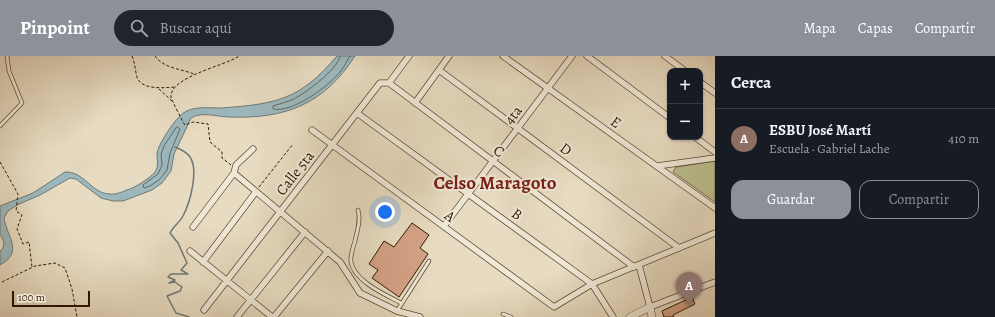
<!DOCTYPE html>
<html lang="es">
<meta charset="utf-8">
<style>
body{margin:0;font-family:Alegreya,serif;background:#20242c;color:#f1f3f6}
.controls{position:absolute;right:12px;top:12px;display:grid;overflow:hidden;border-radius:8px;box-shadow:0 1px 3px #0004}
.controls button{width:36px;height:36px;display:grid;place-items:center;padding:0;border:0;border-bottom:1px solid #363941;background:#171b24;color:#f1f3f6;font:20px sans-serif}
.scale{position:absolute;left:12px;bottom:10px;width:78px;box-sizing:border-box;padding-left:4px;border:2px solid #2f1902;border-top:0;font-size:11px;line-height:14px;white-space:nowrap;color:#2f1902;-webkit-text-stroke:3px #efe8d7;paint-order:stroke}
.you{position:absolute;left:385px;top:156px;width:14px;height:14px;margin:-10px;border:3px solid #fff;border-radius:50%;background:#1a73e8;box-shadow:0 0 0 6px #1a73e833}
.badge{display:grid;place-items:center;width:26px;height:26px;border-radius:50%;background:#8c9099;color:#fff;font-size:13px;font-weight:700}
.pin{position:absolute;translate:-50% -33px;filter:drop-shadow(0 1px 2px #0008)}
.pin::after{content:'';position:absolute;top:21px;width:14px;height:12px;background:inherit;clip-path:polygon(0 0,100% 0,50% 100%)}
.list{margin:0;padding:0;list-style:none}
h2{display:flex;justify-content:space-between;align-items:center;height:52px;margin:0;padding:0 16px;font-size:17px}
h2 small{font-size:13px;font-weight:400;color:#9ea1a6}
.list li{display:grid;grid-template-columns:26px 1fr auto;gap:12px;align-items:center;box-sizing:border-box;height:60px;padding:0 16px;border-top:1px solid #363941}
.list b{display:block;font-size:15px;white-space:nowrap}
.list p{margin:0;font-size:13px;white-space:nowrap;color:#9ea1a6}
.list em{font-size:13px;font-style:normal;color:#9ea1a6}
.actions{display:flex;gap:8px;padding:12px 16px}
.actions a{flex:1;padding:9px 0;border:1px solid #8c9099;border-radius:12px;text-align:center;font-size:14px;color:#8c9099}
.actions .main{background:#8c9099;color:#fff}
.icon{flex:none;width:22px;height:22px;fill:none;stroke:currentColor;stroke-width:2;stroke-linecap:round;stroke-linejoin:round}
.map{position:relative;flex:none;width:715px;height:261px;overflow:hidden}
header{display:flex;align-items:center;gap:24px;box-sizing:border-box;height:56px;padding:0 20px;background:#8c9099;color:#fff}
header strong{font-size:19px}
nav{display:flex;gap:22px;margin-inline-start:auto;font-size:14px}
.search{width:280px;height:36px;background:#20242c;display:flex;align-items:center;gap:10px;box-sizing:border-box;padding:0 14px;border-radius:22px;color:#9ea1a6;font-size:15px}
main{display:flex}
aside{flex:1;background:#171b24}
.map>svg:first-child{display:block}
</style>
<header>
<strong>Pinpoint</strong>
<div class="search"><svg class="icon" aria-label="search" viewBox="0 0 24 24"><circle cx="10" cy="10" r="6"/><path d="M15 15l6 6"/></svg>Buscar aquí</div>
<nav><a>Mapa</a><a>Capas</a><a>Compartir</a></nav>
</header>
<main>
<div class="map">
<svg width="715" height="261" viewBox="0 0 715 261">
<rect width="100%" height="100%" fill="#e7dbc1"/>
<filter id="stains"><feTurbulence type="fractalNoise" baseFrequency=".005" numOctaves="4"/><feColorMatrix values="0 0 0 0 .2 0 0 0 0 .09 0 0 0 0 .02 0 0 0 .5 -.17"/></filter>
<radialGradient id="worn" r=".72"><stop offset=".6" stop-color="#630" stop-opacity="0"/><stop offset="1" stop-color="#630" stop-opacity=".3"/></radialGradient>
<path fill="#bbbe8f" stroke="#756c48" d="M 715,105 L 715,146 L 673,116 L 676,111 Z"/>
<path fill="#9cb8be" stroke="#707873" d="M 337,0 L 355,0 C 324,48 286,63 230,61 C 217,61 202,55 191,62 L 174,98 L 171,115 L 162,127 L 152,134 L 123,145 L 113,145 L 101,142 L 76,123 L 70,122 L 40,139 L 17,149 L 8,155 L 4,162 C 7,181 24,196 0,209 L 0,195 L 3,192 L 4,186 L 0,178 L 0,150 L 33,137 L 65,116 C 84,115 92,138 110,138 C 115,139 122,136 127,134 C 135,132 150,122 155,116 C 159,110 157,104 157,98 C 158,88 176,61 185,56 C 195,50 210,52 221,52 C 276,48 300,44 337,0 Z"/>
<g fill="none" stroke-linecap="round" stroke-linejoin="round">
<path stroke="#666860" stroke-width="1" d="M 340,0 C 339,13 301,41 289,45 C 284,47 278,48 273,50 L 273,53 C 292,57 328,31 340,16 C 344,11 347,5 350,0
M 177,71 L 180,73 L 170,97 L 167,114 L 159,124 L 150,130 L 144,132 L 143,129 L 158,118 L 162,109 L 161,98 L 164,90 Z"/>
<path stroke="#707873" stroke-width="1.5" d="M 175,91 C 180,93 187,96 190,101 C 199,114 190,147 183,160 C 179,167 173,171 170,177 L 178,187 L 187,207 L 181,214 L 188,218 L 171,218 L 168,221 L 175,224 L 169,227 L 175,226 L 182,231 L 180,235 L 167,240 L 176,257 L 189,261"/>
</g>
<path fill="#d4a286" stroke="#2f1902" d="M 412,167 L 429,179 L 420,192 L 428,198 L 399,241 L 372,222 L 378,214 L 369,208 L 384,185 L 394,191 Z
M 692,241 L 695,248 L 673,259 L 674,261 L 664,261 L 662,255 Z"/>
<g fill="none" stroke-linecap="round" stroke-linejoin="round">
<defs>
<path id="service" d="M 0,70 L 22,47 L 9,15 L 7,0
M 358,154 C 361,165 357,175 355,185 C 353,192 350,199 351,206 C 354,225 386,239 401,247
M 397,255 L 429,205
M 503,258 L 511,261"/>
<path id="minor" d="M 503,0 L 715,152
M 587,0 L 670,62
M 665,0 L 685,15
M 439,14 L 679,192
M 700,26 L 715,37
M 389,27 L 634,211
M 415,47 L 449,0
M 357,57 L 592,228 L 613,261
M 312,74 L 554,251 L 592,228 L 715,177
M 695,81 L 715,96
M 657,110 L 715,102
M 234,117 L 340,206 L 360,237 L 397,255 L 420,261
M 444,170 L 572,0
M 193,171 L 234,117 L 236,109 L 253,93
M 190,195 L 272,261
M 203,206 L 255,137
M 639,209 L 650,251 L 715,226
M 204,254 L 380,27 L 389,27 L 409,0
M 237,261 L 305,176
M 274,261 L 328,195"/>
<path id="tertiary" d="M 630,261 L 650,251 L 652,261"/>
</defs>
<use href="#service" stroke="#5d4a32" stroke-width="4.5"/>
<use href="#minor" stroke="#5d4a32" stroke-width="7"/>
<use href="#tertiary" stroke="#5d4a32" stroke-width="8"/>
<path stroke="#2f1902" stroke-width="1" stroke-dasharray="3 2" stroke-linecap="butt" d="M 132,0 C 135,7 135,14 137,21 C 141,34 163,32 174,31
M 155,0 C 163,12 181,13 194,18
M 159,33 L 172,45
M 0,106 L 18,138 L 16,155 L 22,159 L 17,173 L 23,188 L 29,186 L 32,211
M 231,109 L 222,102 L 222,96 L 210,86 L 208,68 L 193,66 L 185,69 C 182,65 172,44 171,42 C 168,21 225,10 239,0
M 259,131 L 293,88
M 2,226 L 35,210 L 55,207 L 65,212 L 72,233 L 77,261"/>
<use href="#service" stroke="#efe8d7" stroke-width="3"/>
<use href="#minor" stroke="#efe8d7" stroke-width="5.5"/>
<use href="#tertiary" stroke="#efe8d7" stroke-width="7"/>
</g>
<g text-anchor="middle" stroke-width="4" stroke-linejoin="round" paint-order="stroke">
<g font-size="15" fill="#2f1902" stroke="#efe8d7">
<text transform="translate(513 59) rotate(-53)" y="5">4ta</text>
<text transform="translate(616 66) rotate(36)" y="5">E</text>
<text transform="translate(566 93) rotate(36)" y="5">D</text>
<text transform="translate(499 95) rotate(37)" y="5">C</text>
<text transform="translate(295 117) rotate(-52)" y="5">Calle 5ta</text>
<text transform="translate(517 158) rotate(36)" y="5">B</text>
<text transform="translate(450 160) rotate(36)" y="5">A</text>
</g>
<g font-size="19" font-weight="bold" fill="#7a1f14" stroke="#efe8d7">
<text x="495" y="133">Celso Maragoto</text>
</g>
</g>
<rect width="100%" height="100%" filter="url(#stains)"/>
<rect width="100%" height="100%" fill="url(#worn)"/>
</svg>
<div class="controls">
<button>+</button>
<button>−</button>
</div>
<div class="scale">100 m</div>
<div class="you"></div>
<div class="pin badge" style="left:689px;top:249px;background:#8d6e63">A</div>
</div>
<aside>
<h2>Cerca<small></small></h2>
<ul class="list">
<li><span class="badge" style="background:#8d6e63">A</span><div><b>ESBU José Martí</b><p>Escuela · Gabriel Lache</p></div><em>410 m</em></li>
</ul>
<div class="actions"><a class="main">Guardar</a><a>Compartir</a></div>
</aside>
</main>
